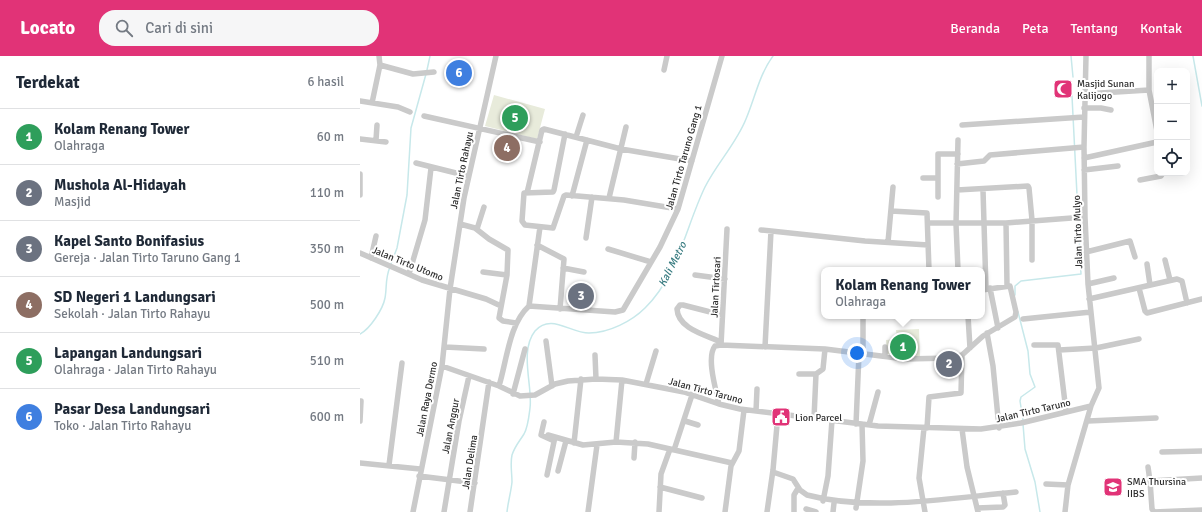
<!DOCTYPE html>
<html lang="id">
<meta charset="utf-8">
<style>
body{margin:0;font-family:Signika,sans-serif;background:#f6f6f7;color:#1f2937}
.controls{position:absolute;right:12px;top:12px;display:grid;overflow:hidden;border-radius:8px;box-shadow:0 4px 16px #0002}
.controls button{width:36px;height:36px;display:grid;place-items:center;padding:0;border:0;border-bottom:1px solid #e0e1e3;background:#fff;color:#1f2937;font:20px sans-serif}
.you{position:absolute;left:497px;top:297px;width:14px;height:14px;margin:-10px;border:3px solid #fff;border-radius:50%;background:#1a73e8;box-shadow:0 0 0 6px #1a73e833}
.badge{display:grid;place-items:center;width:26px;height:26px;border-radius:50%;background:#e13377;color:#fff;font-size:13px;font-weight:700}
.pin{position:absolute;translate:-50% -50%;border:2px solid #fff;box-shadow:0 1px 4px #0006}
.popup{position:absolute;left:461px;top:211px;width:164px;height:52px;box-sizing:border-box;display:grid;place-content:center;border-radius:8px;background:#fff;filter:drop-shadow(0 1px 3px #0005);font-size:13px;white-space:nowrap;color:#747a83}
.popup b{font-size:15px;color:#1f2937}
.popup::after{content:'';position:absolute;left:50%;top:100%;margin-left:-8px;border:8px solid transparent;border-top-color:#fff}
.list{margin:0;padding:0;list-style:none}
h2{display:flex;justify-content:space-between;align-items:center;height:52px;margin:0;padding:0 16px;font-size:17px}
h2 small{font-size:13px;font-weight:400;color:#747a83}
.list li{display:grid;grid-template-columns:26px 1fr auto;gap:12px;align-items:center;box-sizing:border-box;height:56px;padding:0 16px;border-top:1px solid #e0e1e3}
.list b{display:block;font-size:15px;white-space:nowrap}
.list p{margin:0;font-size:13px;white-space:nowrap;color:#747a83}
.list em{font-size:13px;font-style:normal;color:#747a83}
.icon{flex:none;width:22px;height:22px;fill:none;stroke:currentColor;stroke-width:2;stroke-linecap:round;stroke-linejoin:round}
.map{position:relative;flex:none;width:842px;height:456px;overflow:hidden}
header{display:flex;align-items:center;gap:24px;box-sizing:border-box;height:56px;padding:0 20px;background:#e13377;color:#fff}
header strong{font-size:19px}
nav{display:flex;gap:22px;margin-inline-start:auto;font-size:14px}
.search{width:280px;height:36px;background:#f6f6f7;display:flex;align-items:center;gap:10px;box-sizing:border-box;padding:0 14px;border-radius:16px;color:#747a83;font-size:15px}
main{display:flex}
aside{flex:1;background:#fff}
.map>svg:first-child{display:block}
</style>
<header>
<strong>Locato</strong>
<div class="search"><svg class="icon" aria-label="search" viewBox="0 0 24 24"><circle cx="10" cy="10" r="6"/><path d="M15 15l6 6"/></svg>Cari di sini</div>
<nav><a>Beranda</a><a>Peta</a><a>Tentang</a><a>Kontak</a></nav>
</header>
<main>
<aside>
<h2>Terdekat<small>6 hasil</small></h2>
<ul class="list">
<li><span class="badge" style="background:#2e9e5b">1</span><div><b>Kolam Renang Tower</b><p>Olahraga</p></div><em>60 m</em></li>
<li><span class="badge" style="background:#6b7280">2</span><div><b>Mushola Al-Hidayah</b><p>Masjid</p></div><em>110 m</em></li>
<li><span class="badge" style="background:#6b7280">3</span><div><b>Kapel Santo Bonifasius</b><p>Gereja · Jalan Tirto Taruno Gang 1</p></div><em>350 m</em></li>
<li><span class="badge" style="background:#8d6e63">4</span><div><b>SD Negeri 1 Landungsari</b><p>Sekolah · Jalan Tirto Rahayu</p></div><em>500 m</em></li>
<li><span class="badge" style="background:#2e9e5b">5</span><div><b>Lapangan Landungsari</b><p>Olahraga · Jalan Tirto Rahayu</p></div><em>510 m</em></li>
<li><span class="badge" style="background:#3f7fe0">6</span><div><b>Pasar Desa Landungsari</b><p>Toko · Jalan Tirto Rahayu</p></div><em>600 m</em></li>
</ul>
</aside>
<div class="map">
<svg width="842" height="456" viewBox="0 0 842 456">
<rect width="100%" height="100%" fill="#fff"/>
<path fill="#e8ebdb" d="M 134,39 L 185,53 L 177,83 L 125,70 Z
M 559,273 L 560,302 L 527,298 L 526,284 L 537,283 L 536,274 Z"/>
<g fill="none" stroke-linecap="round" stroke-linejoin="round">
<path stroke="#c7e8ea" stroke-width="1.5" d="M 711,0 L 713,21
M 833,0 L 842,50
M 67,14 L 70,0
M 31,208 L 37,192 L 47,139 L 51,72 L 66,18
M 655,239 L 655,230 L 661,225 L 721,218 L 712,40
M 658,256 L 668,295 L 670,318 L 675,331 L 661,341 L 660,345 L 663,364
M 0,278 C 10,273 23,253 25,242 C 27,232 25,222 30,211
M 663,368 L 665,393 L 675,426 L 680,456
M 147,456 C 148,446 151,436 152,426 C 152,417 150,408 152,399 C 155,390 159,386 164,378 C 168,371 169,360 170,352 C 173,331 159,295 175,275 C 191,257 210,277 229,277 C 249,277 272,265 285,252 C 318,220 326,170 345,131 C 357,107 376,88 386,63 C 395,42 399,19 413,0"/>
<path stroke="#cacaca" stroke-width="5.5" d="M 789,0 L 789,34 L 797,75
M 20,9 L 53,18 L 74,16
M 304,14 L 307,0
M 724,38 L 789,34
M 0,45 L 38,51 L 50,56
M 12,47 L 20,9 L 19,0
M 724,52 L 741,52 L 751,54
M 64,60 L 180,86
M 602,69 L 724,61
M 205,78 L 194,134 L 193,136 L 164,137 L 162,165 L 165,169 L 193,172 L 204,140 L 206,139 L 264,144 L 318,153
M 216,81 L 223,59
M 0,83 L 26,86
M 16,84 L 17,69
M 598,84 L 596,168 L 598,214
M 724,102 L 797,86
M 56,107 L 108,120
M 597,108 L 624,105 L 630,99 L 724,91
M 724,114 L 758,110
M 0,118 L 0,139
M 563,122 L 578,122
M 780,124 L 801,120 L 803,117
M 597,134 L 668,130 L 669,132 L 672,164 L 672,204
M 623,134 L 626,233
M 167,137 L 182,74 L 184,73 L 261,93 L 332,105
M 212,140 L 227,84
M 578,141 L 578,98 L 598,98
M 249,142 L 266,71
M 531,155 L 567,157 L 569,214
M 568,167 L 646,167 L 725,161
M 646,167 L 647,229
M 100,168 L 115,172 L 129,183 L 148,194 L 147,219 L 139,262 L 143,265 L 156,267
M 117,173 L 124,151
M 401,174 L 505,185 L 568,189
M 226,182 L 232,141
M 528,186 L 533,131
M 177,189 L 204,203 L 200,253
M 248,193 L 291,206
M 726,196 L 770,185 L 775,201
M 0,197 L 62,224 L 126,243 L 141,250
M 11,202 L 16,180
M 805,204 L 810,224
M 787,208 L 790,229
M 203,212 L 224,216
M 123,216 L 147,219
M 49,218 L 65,164 L 71,112
M 335,219 L 365,223
M 728,228 L 754,222
M 630,232 L 638,272
M 779,232 L 785,255 L 787,257 L 842,243
M 729,243 L 817,223 L 822,225 L 827,247
M 169,250 L 180,171
M 503,260 L 503,298
M 608,260 L 610,292
M 663,263 L 731,256
M 627,277 L 633,310 L 639,372
M 186,285 L 192,330
M 361,286 C 346,279 318,273 317,253 L 320,249 L 323,249 L 362,259
M 361,289 L 367,173
M 674,289 L 698,289 L 706,355
M 85,291 L 124,293
M 405,291 L 411,175
M 525,291 L 525,300
M 699,294 L 736,292 L 779,283
M 235,299 L 236,323
M 82,310 L 139,330 L 160,340 L 175,339 L 195,328 L 208,325 L 236,323 L 262,324 L 324,336 L 359,348 L 380,353 L 518,370 L 621,373 L 661,367 L 731,350
M 439,318 L 456,318
M 286,328 L 296,295
M 139,330 C 147,304 149,268 169,250 L 255,256 L 263,254 L 300,191 L 318,153 L 362,0
M 153,338 L 165,293
M 359,348 C 356,334 346,301 355,290 L 361,289 L 465,293 L 545,303 L 591,302 L 602,299 L 623,280 L 655,261 L 656,256 L 650,230 L 622,234
M 396,355 L 397,333
M 454,362 L 456,318 L 463,313 L 465,293
M 0,365 L 1,345
M 325,365 L 338,369
M 728,365 L 796,362
M 184,366 L 181,379 L 192,384
M 496,368 L 499,298
M 509,369 L 518,336
M 564,372 L 559,422 L 565,456
M 567,372 L 569,341 L 601,337 L 602,299
M 602,373 L 607,411 L 618,456
M 188,379 L 223,389 L 256,386 L 288,388 L 372,407
M 256,386 L 262,324
M 214,387 L 221,323
M 314,394 L 332,339
M 802,396 L 842,395
M 274,402 L 275,386
M 0,407 L 60,413
M 29,409 L 42,307
M 788,411 L 790,425
M 198,415 L 206,385
M 413,416 L 433,423 L 440,434 L 447,439 C 511,456 590,442 656,436
M 187,419 L 195,381
M 59,420 L 115,427
M 842,422 L 790,425 L 792,453 L 794,456 L 842,454
M 686,428 L 708,429
M 300,431 L 342,442
M 463,445 L 468,420 L 472,364
M 496,452 L 503,405 L 502,368
M 617,452 L 643,451 L 645,449 L 643,437
M 446,453 L 456,456
M 53,456 L 82,310 L 90,233 L 104,142 L 136,0
M 84,456 L 99,365 L 109,320
M 110,456 L 129,326
M 228,456 L 237,389
M 299,456 L 301,418 L 310,393
M 365,456 L 371,410 L 379,395 L 384,354
M 407,456 L 413,414 L 418,358
M 434,456 L 434,439 L 437,434 L 440,434
M 473,456 L 474,447
M 705,456 L 708,429 L 731,350 L 739,332 L 728,228 L 725,161 L 724,91 L 726,0"/>
</g>
<defs>
<symbol id="mosque-square" viewBox="-11 -11 22 22"><rect x="-9" y="-9" width="18" height="18" rx="4" fill="#e13377" stroke="#fff"/><path d="M3.5-4.9A6 6 0 1 0 3.5 4.9A5 5 0 1 1 3.5-4.9Z" fill="#fff"/></symbol>
<symbol id="civic-square" viewBox="-11 -11 22 22"><rect x="-9" y="-9" width="18" height="18" rx="4" fill="#e13377" stroke="#fff"/><path d="M-.6-6.5H3V-4.5H.6V-3L4-1V1h2V6H-6V1h2V-1L-.6-3ZM-1.2 2.5V6h2.4V2.5Z" fill="#fff"/></symbol>
<symbol id="school-square" viewBox="-11 -11 22 22"><rect x="-9" y="-9" width="18" height="18" rx="4" fill="#e13377" stroke="#fff"/><path d="M0-5L7-2L0 1L-7-2ZM-4 1L0 2.5L4 1V4Q0 6-4 4Z" fill="#fff"/></symbol>
</defs>
<g fill-rule="evenodd">
<use href="#mosque-square" x="692" y="22" width="22" height="22"/>
<use href="#civic-square" x="410" y="350" width="22" height="22"/>
<use href="#school-square" x="742" y="420" width="22" height="22"/>
</g>
<g text-anchor="middle" stroke-width="4" stroke-linejoin="round" paint-order="stroke">
<g font-size="10" fill="#2d2d2d" stroke="#fff" text-anchor="start">
<text x="717" y="31">Masjid Sunan<tspan x="717" dy="12">Kalijogo</tspan></text>
<text x="435" y="365">Lion Parcel</text>
<text x="767" y="429">SMA Thursina<tspan x="767" dy="12">IIBS</tspan></text>
</g>
<g font-size="10" fill="#2d2d2d" stroke="#fff">
<text transform="translate(323 101) rotate(-74)" y="4">Jalan Tirto Taruno Gang 1</text>
<text transform="translate(101 114) rotate(-78)" y="4">Jalan Tirto Rahayu</text>
<text transform="translate(717 176) rotate(-92)" y="4">Jalan Tirto Mulyo</text>
<text transform="translate(48 207) rotate(22)" y="4">Jalan Tirto Utomo</text>
<text transform="translate(355 231) rotate(-87)" y="4">Jalan Tirtosari</text>
<text transform="translate(346 334) rotate(15)" y="4">Jalan Tirto Taruno</text>
<text transform="translate(66 343) rotate(-79)" y="4">Jalan Raya Dermo</text>
<text transform="translate(673 354) rotate(-13)" y="4">Jalan Tirto Taruno</text>
<text transform="translate(90 370) rotate(-79)" y="4">Jalan Anggur</text>
<text transform="translate(109 406) rotate(-81)" y="4">Jalan Delima</text>
</g>
<g font-size="11" font-style="italic" fill="#397c81" stroke="#fff">
<text transform="translate(312 208) rotate(-63)" y="4">Kali Metro</text>
</g>
</g>
</svg>
<div class="controls">
<button>+</button>
<button>−</button>
<button><svg class="icon" aria-label="locate" viewBox="0 0 24 24"><circle cx="12" cy="12" r="6"/><path d="M12 2v4M12 18v4M2 12h4M18 12h4"/></svg></button>
</div>
<div class="you"></div>
<div class="pin badge" style="left:543px;top:291px;background:#2e9e5b">1</div>
<div class="popup"><b>Kolam Renang Tower</b>Olahraga</div>
<div class="pin badge" style="left:589px;top:308px;background:#6b7280">2</div>
<div class="pin badge" style="left:221px;top:240px;background:#6b7280">3</div>
<div class="pin badge" style="left:147px;top:92px;background:#8d6e63">4</div>
<div class="pin badge" style="left:155px;top:62px;background:#2e9e5b">5</div>
<div class="pin badge" style="left:99px;top:17px;background:#3f7fe0">6</div>
</div>
</main>
